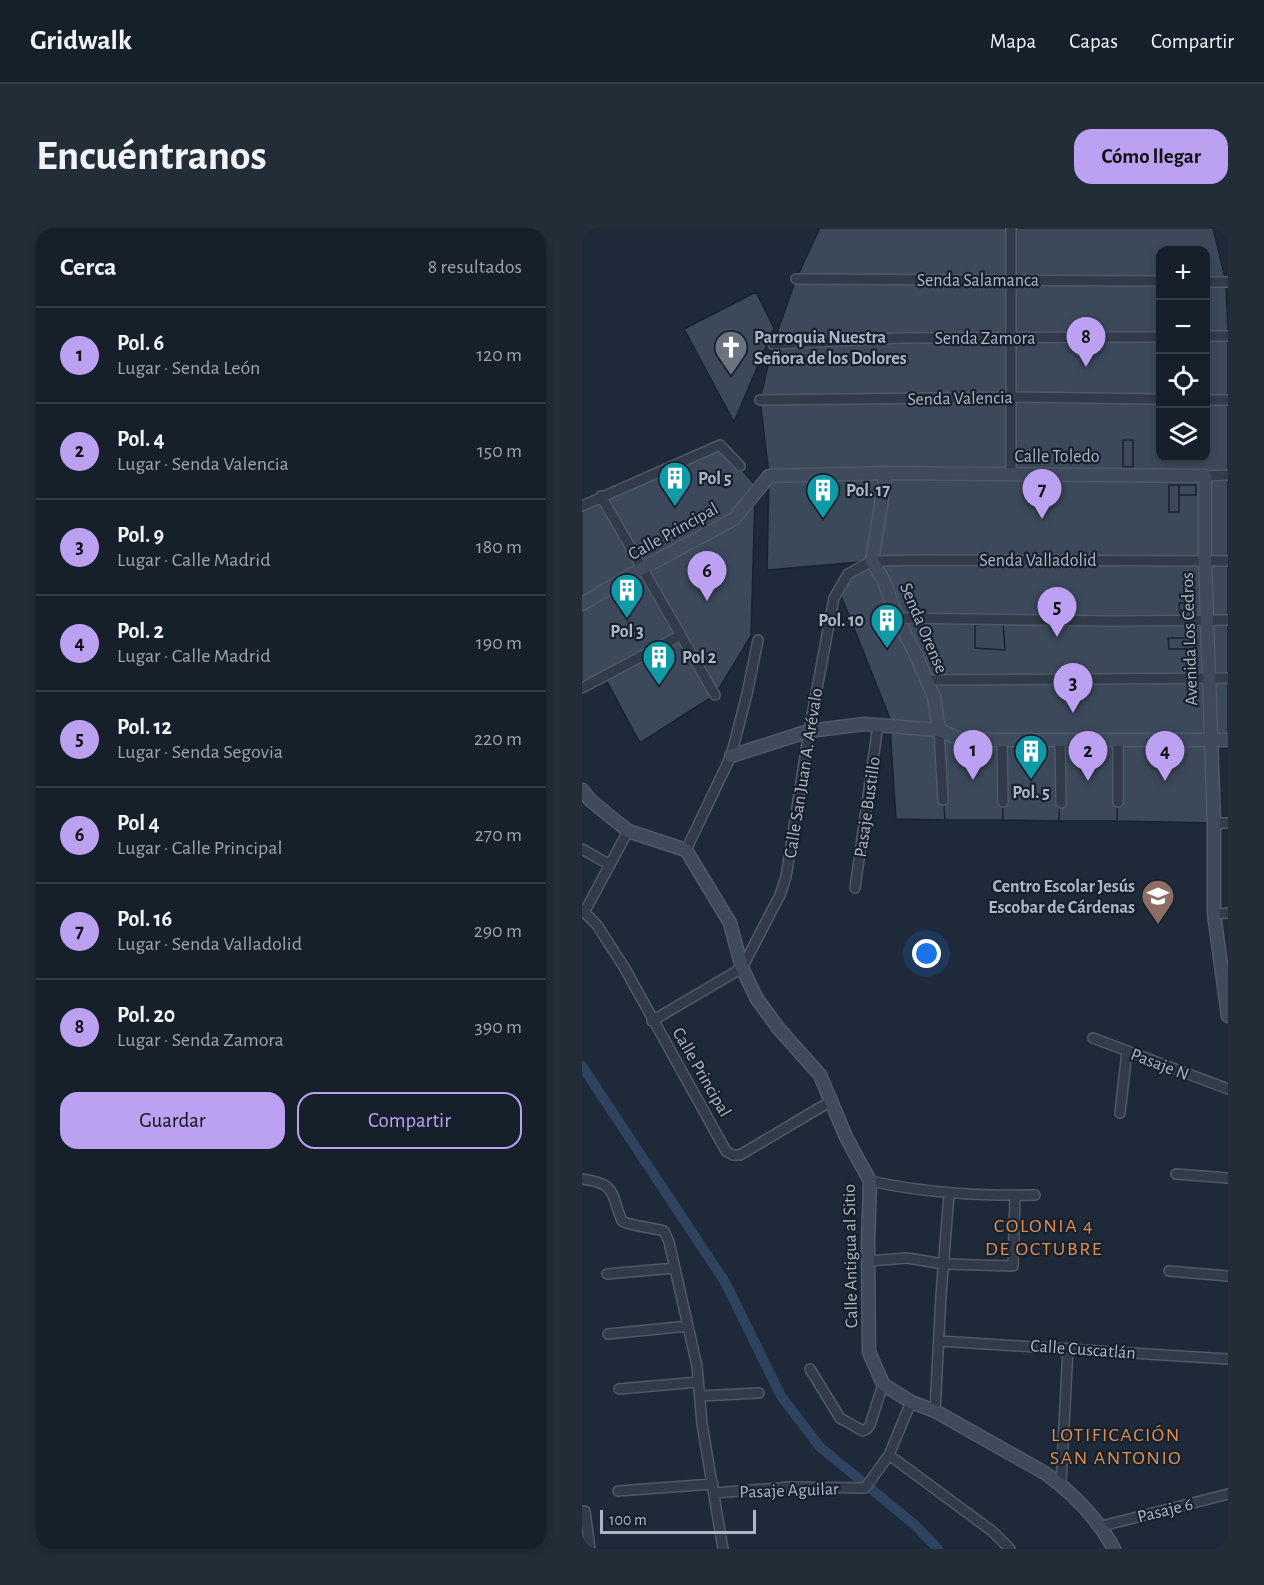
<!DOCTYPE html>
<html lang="es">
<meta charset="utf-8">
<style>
body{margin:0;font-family:"Alegreya Sans",sans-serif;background:#232d37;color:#f1f3f6}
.controls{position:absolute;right:18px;top:18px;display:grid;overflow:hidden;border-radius:12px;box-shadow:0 3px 9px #0003}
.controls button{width:54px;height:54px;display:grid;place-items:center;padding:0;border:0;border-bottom:2px solid #353e47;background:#16202b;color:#f1f3f6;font:30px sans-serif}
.scale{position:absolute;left:18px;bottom:15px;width:156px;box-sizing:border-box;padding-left:6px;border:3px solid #acb6c6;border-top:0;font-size:16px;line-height:21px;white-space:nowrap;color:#acb6c6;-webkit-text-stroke:4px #17212d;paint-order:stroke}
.you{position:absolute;left:345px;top:726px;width:21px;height:21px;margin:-15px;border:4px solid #fff;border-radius:50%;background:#1a73e8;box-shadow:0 0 0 9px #1a73e833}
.badge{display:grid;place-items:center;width:39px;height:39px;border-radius:50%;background:#bca0f2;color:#111;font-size:20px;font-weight:700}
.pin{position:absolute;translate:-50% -50px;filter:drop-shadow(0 2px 3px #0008)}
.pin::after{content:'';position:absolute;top:32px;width:21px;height:18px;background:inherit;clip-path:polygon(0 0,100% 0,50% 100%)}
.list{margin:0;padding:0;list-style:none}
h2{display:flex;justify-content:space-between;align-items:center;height:78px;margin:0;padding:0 24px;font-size:26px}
h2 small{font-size:20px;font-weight:400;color:#9ea3a9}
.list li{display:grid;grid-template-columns:39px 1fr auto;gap:18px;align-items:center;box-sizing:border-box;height:96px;padding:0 24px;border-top:2px solid #353e47}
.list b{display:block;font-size:22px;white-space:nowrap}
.list p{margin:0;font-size:20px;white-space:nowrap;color:#9ea3a9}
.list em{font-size:20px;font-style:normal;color:#9ea3a9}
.actions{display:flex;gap:12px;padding:18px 24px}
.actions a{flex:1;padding:14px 0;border:2px solid #bca0f2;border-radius:18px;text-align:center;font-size:21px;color:#bca0f2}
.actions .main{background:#bca0f2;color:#111}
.icon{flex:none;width:33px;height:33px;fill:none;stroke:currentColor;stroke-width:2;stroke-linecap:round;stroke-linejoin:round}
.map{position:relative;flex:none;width:646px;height:1321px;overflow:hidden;border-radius:18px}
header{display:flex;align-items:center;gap:36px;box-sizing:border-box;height:84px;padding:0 30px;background:#16202b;border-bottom:2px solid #353e47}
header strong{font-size:28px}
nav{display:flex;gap:33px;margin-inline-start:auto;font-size:21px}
.intro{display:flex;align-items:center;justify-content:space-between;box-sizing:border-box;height:144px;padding:0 36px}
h1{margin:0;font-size:42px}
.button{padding:15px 27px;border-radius:18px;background:#bca0f2;color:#111;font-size:21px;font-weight:700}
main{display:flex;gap:36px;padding:0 36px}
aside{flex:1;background:#16202b;border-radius:18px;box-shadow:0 3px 9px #0003}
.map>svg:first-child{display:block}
</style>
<header>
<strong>Gridwalk</strong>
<nav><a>Mapa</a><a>Capas</a><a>Compartir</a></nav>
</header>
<div class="intro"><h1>Encuéntranos</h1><a class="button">Cómo llegar</a></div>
<main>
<aside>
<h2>Cerca<small>8 resultados</small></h2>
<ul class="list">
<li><span class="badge">1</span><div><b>Pol. 6</b><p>Lugar · Senda León</p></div><em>120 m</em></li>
<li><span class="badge">2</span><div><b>Pol. 4</b><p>Lugar · Senda Valencia</p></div><em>150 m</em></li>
<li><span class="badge">3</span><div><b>Pol. 9</b><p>Lugar · Calle Madrid</p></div><em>180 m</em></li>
<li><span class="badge">4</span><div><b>Pol. 2</b><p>Lugar · Calle Madrid</p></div><em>190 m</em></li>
<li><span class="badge">5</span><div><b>Pol. 12</b><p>Lugar · Senda Segovia</p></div><em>220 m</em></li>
<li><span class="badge">6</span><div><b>Pol 4</b><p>Lugar · Calle Principal</p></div><em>270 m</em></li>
<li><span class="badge">7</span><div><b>Pol. 16</b><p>Lugar · Senda Valladolid</p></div><em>290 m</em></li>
<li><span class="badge">8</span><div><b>Pol. 20</b><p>Lugar · Senda Zamora</p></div><em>390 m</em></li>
</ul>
<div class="actions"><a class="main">Guardar</a><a>Compartir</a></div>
</aside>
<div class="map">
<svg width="646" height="1321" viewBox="0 0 646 1321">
<rect width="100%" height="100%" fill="#1e2a39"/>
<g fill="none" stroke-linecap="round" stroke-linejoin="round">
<path stroke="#2e4360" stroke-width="10" d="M 0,838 L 143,1054 L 199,1168 L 238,1219 L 333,1297 L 356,1321"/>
</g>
<path fill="#3c495b" stroke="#192330" stroke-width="1.5" d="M 238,0 L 429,0 L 430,51 L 214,51 Z
M 429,0 L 631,0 L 644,54 L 624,54 L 624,22 L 578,22 L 578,53 L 430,51 Z
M 214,51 L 430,51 L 430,110 L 191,116 Z
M 430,51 L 578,53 L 578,109 L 430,110 Z
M 624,54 L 644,54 L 646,108 L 624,108 Z
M 174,64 L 192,100 L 152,194 L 102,101 Z
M 624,108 L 646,108 L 646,172 L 624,172 Z
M 578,109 L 578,171 L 429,169 L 430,110 Z
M 430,110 L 429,169 L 178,172 L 191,116 Z
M 429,169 L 429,246 L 187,247 L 178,172 Z
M 429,169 L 578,171 L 578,230 L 624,230 L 624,172 L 646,172 L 646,247 L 429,246 Z
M 541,212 L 551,212 L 551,239 L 541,239 Z
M 138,217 L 176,260 L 152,291 L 61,340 L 19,268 Z
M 304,245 L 290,333 L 185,342 L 187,249 Z
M 304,245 L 623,248 L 623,334 L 290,333 Z
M 304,245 L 623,248 L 623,334 L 290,333 Z
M 646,247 L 646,333 L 623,334 L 623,248 Z
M 587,257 L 597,257 L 597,284 L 587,284 Z
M 597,257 L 614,257 L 614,267 L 597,267 Z
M 173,265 L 169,408 L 133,467 L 61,340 L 152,291 Z
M 19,268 L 61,340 L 0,374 L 0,278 Z
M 290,333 L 623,334 L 625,392 L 315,390 Z
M 290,333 L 352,469 L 357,502 L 308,498 L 308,491 L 256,360 L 266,346 Z
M 646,333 L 646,392 L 625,392 L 623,334 Z
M 61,340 L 99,407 L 0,460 L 0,374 Z
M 597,375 L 604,375 L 604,386 L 598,387 Z
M 315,390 L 625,392 L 626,451 L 344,452 Z
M 625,392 L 646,392 L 646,450 L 626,451 Z
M 421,394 L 423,422 L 393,420 L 393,397 Z
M 99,407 L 133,467 L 58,515 L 22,448 Z
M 586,410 L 614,410 L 614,421 L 587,421 Z
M 646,450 L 646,512 L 629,513 L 626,451 Z
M 626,451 L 629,513 L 367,508 L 357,502 L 344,452 Z
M 308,498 L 357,502 L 363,592 L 314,591 Z
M 357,502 L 380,512 L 420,512 L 421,592 L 363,592 Z
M 478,511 L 536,513 L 535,593 L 477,593 Z
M 478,511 L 477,593 L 421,592 L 420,512 Z
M 536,513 L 629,513 L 632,595 L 535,593 Z"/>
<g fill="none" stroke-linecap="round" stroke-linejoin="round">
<defs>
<path id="street" d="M 214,51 L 578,53
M 624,54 L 644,54
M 624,108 L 646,108
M 191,116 L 320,110 L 578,109
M 178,172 L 429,169 L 578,171
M 624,172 L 646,172
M 429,246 L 429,0
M 623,248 L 646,247
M 19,268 L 133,467
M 0,278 L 138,217 L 158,238
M 315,390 L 531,393 L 646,392
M 344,452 L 646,450
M 0,460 L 99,407
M 357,502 L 361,572
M 478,511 L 479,575
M 420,512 L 421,574
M 536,513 L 536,574
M 632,595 L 646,595
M 0,621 L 28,637
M 104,622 L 149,528 L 165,466 L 176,412
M 273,660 L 296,497
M 0,682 L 15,697 L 42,739 L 144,923 L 151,927 L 158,927 L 249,873
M 3,683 L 46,603
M 632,686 L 646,685
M 70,793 L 160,740 L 198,667 L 204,649 L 227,503 L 252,370 L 266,346 L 290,333 L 337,332 L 646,333
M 511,810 L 646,861
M 538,885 L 545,823
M 594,946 L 646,950
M 0,951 C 36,956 28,965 40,993 C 53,999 68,999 82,1003 L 87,1014 L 115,1138 L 120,1196 L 141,1321
M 288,953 C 344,965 395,968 453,967
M 286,1033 L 325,1030 L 362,1036 L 431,1038 L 433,968
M 587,1043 L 646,1048
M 25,1046 L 93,1040
M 26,1106 L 106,1098
M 357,1113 L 646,1131
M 228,1141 L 258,1190 L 281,1203 L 285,1201 L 288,1197 L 301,1156
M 37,1161 L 116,1154
M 118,1168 L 177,1165
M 329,1174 L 307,1227 L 410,1303 L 428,1321
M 353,1183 L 359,1067 L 367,966
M 479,1256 L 486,1120
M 36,1263 L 131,1256
M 132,1265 L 208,1259 L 283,1260 L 307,1227
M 3,1283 L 8,1321
M 520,1298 L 646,1266"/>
<path id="secondary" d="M 304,245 L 290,333 L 302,353 L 315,390 L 333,425 L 352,469 L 357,502
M 0,376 L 61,340 L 152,291 L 187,248 L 304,245 L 623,248 L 623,334 L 632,595 L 632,686 L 646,788
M 149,528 L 227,503 L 282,496 L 357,502 L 380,512 L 646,512
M 0,562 L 8,572 L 46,603 L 104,622 L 148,695 L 160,740 L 175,771 L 197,801 L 238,847 L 264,909 L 288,953 L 286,1016 L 287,1124 L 301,1156 L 329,1174 L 353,1183 L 463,1245 C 492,1266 515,1289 532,1321"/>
</defs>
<use href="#street" stroke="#4f5967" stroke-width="12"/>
<use href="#secondary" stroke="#4f5967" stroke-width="15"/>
<use href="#street" stroke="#323b49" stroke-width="9"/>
<use href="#secondary" stroke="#3f4a5d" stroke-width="12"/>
</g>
<defs>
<symbol id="church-pin" viewBox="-11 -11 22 30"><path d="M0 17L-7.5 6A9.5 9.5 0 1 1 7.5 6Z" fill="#6b7280" stroke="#17212d"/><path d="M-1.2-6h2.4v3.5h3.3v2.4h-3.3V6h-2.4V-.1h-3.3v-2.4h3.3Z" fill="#fff"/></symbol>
<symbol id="building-pin" viewBox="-11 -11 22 30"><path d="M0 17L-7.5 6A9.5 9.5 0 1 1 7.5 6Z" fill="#0f9aa8" stroke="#17212d"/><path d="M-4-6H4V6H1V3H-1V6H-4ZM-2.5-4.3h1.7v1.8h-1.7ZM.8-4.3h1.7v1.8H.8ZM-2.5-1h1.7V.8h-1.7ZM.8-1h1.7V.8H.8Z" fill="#fff"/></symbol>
<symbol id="school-pin" viewBox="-11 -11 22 30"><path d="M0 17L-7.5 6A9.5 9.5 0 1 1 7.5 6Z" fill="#8d6e63" stroke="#17212d"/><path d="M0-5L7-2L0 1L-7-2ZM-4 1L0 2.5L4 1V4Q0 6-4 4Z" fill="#fff"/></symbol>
</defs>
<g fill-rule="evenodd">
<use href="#church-pin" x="130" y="100" width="38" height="52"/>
<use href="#building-pin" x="74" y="231" width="38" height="52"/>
<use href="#building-pin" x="222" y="243" width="38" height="52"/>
<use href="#building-pin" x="26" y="343" width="38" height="52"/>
<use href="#building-pin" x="286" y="373" width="38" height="52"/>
<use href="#building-pin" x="58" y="410" width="38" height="52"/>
<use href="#building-pin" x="430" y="504" width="38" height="52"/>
<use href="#school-pin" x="557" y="649" width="38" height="52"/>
</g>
<g text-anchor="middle" stroke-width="4.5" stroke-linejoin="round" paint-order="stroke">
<g font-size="18" fill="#acb6c6" stroke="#17212d">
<text x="396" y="58">Senda Salamanca</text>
<text x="403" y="116">Senda Zamora</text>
<text transform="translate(378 170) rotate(-1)" y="6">Senda Valencia</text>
<text x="475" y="234">Calle Toledo</text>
<text transform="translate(91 303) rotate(-29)" y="6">Calle Principal</text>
<text x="456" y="338">Senda Valladolid</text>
<text transform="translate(342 400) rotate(67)" y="6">Senda Orense</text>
<text transform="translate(607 411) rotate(-92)" y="6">Avenida Los Cedros</text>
<text transform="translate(221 545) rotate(-81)" y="6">Calle San Juan A. Arévalo</text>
<text transform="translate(285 579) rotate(-82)" y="6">Pasaje Bustillo</text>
<text transform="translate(578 836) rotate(21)" y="6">Pasaje N</text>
<text transform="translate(120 844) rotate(60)" y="6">Calle Principal</text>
<text transform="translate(268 1028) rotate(-91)" y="6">Calle Antigua al Sitio</text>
<text transform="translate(501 1121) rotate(4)" y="6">Calle Cuscatlán</text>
<text transform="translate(207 1262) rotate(-2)" y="6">Pasaje Aguilar</text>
<text transform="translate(583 1282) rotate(-14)" y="6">Pasaje 6</text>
</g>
<g font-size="18" font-weight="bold" fill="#acb6c6" stroke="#17212d" text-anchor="start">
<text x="172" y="115">Parroquia Nuestra<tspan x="172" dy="21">Señora de los Dolores</tspan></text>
<text x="116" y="256">Pol 5</text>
<text x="264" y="268">Pol. 17</text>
<text x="282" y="398" text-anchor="end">Pol. 10</text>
<text x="45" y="409" text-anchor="middle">Pol 3</text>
<text x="100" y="435">Pol 2</text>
<text x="449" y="570" text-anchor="middle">Pol. 5</text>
<text x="553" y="664" text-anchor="end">Centro Escolar Jesús<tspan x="553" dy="21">Escobar de Cárdenas</tspan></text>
</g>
<g font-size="20" letter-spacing="1.5" fill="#dd8d50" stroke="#17212d">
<text x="462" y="1004">COLONIA 4<tspan x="462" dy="23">DE OCTUBRE</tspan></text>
<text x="534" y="1213">LOTIFICACIÓN<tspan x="534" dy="23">SAN ANTONIO</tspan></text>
</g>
</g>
</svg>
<div class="controls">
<button>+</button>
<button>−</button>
<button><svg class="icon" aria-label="locate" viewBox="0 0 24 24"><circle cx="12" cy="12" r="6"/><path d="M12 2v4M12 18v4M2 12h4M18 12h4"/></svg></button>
<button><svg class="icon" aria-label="layers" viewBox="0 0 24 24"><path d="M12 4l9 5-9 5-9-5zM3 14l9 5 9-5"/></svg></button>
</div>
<div class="scale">100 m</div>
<div class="you"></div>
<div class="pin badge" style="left:391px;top:552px">1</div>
<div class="pin badge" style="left:506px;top:553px">2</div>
<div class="pin badge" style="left:491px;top:485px">3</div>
<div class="pin badge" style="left:583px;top:553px">4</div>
<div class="pin badge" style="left:475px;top:409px">5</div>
<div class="pin badge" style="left:125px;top:373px">6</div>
<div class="pin badge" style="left:460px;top:291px">7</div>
<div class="pin badge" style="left:504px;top:139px">8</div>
</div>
</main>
